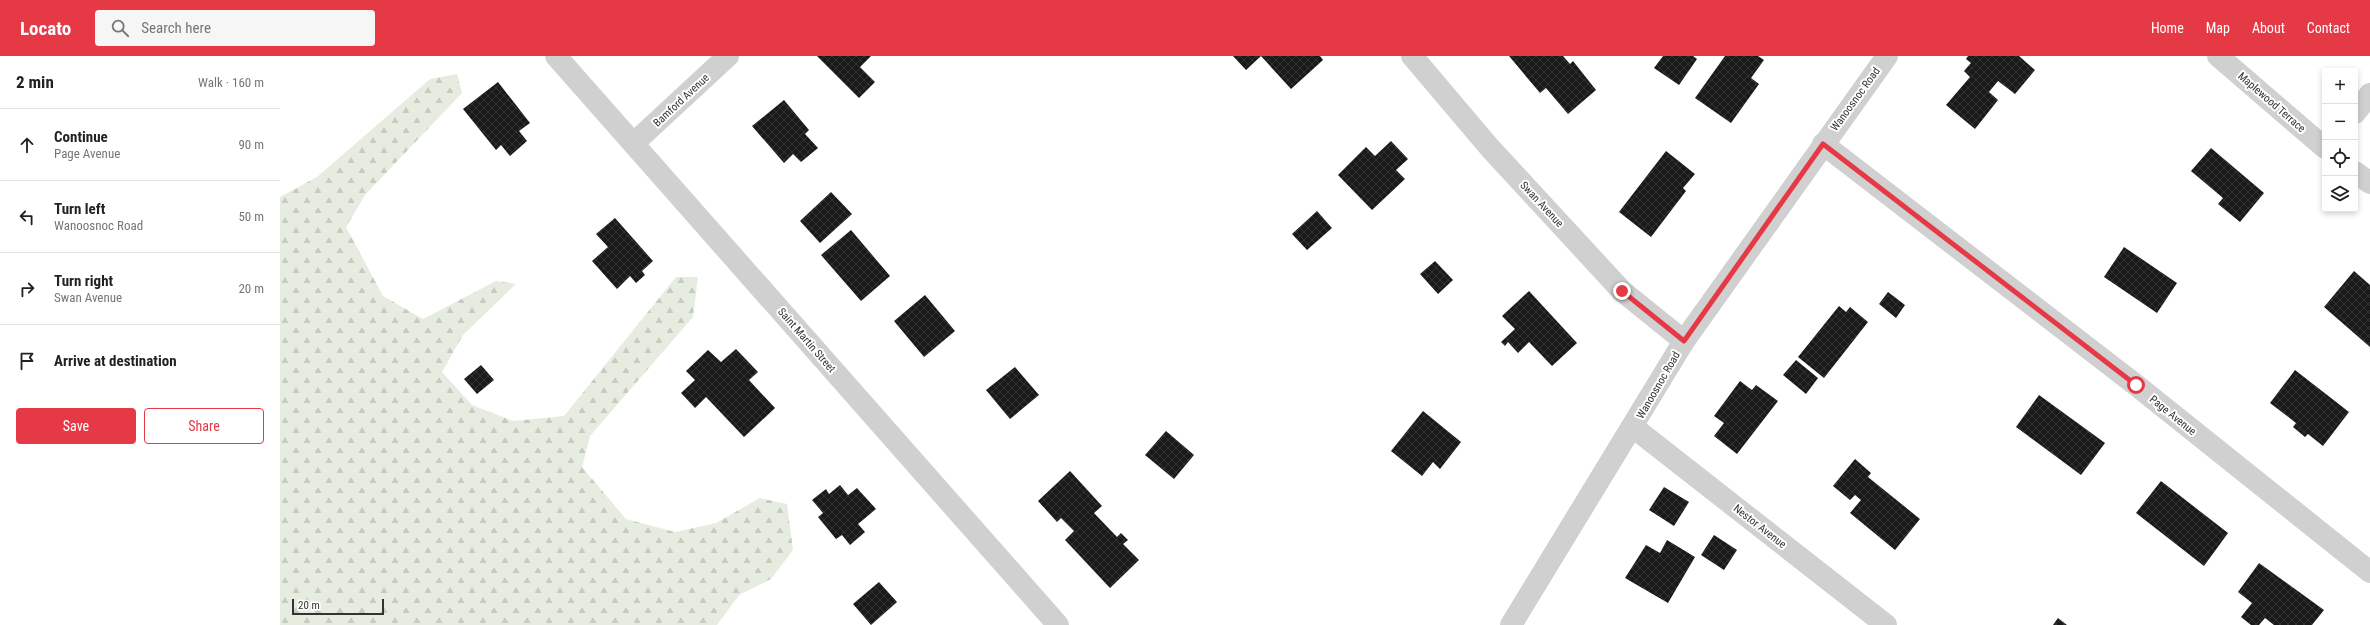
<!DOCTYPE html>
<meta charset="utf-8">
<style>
body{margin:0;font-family:"Roboto Condensed",sans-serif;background:#f6f6f6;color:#222}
.controls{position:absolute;right:12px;top:12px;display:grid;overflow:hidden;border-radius:4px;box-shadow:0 2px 6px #0003}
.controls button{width:36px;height:36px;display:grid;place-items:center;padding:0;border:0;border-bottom:1px solid #e0e0e0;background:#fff;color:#222;font:20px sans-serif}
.scale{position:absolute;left:12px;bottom:10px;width:92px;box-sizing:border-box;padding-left:4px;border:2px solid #333;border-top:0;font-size:11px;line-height:14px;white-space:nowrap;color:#333;-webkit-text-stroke:3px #fff;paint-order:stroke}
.stop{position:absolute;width:12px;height:12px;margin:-9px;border:3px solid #e63946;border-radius:50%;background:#fff}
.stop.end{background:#e63946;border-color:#fff;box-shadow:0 1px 4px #0008}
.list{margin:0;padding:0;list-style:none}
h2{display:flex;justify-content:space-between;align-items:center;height:52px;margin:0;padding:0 16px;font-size:17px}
h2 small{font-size:13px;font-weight:400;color:#767676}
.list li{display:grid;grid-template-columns:26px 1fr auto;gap:12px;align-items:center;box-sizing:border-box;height:72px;padding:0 16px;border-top:1px solid #e0e0e0}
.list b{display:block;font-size:15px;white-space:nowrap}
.list p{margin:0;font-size:13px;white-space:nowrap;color:#767676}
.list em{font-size:13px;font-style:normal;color:#767676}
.actions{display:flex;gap:8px;padding:12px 16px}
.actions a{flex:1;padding:9px 0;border:1px solid #e63946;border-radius:4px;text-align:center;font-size:14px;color:#e63946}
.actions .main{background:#e63946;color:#fff}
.icon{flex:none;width:22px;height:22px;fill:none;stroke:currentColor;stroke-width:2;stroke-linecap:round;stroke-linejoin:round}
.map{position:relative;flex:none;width:2090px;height:569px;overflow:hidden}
header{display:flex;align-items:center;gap:24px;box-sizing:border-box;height:56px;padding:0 20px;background:#e63946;color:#fff}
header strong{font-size:19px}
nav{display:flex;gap:22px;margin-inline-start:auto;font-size:14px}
.search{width:280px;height:36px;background:#f6f6f6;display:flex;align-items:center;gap:10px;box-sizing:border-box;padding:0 14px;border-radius:4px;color:#767676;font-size:15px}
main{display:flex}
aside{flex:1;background:#fff}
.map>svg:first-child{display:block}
</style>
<header>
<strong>Locato</strong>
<div class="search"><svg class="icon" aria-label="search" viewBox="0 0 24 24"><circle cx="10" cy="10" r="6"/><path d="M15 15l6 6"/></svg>Search here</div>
<nav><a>Home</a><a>Map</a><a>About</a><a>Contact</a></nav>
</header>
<main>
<aside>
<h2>2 min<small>Walk · 160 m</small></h2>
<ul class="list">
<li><svg class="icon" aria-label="ahead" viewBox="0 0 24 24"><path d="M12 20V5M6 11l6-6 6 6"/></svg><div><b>Continue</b><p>Page Avenue</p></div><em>90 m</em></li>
<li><svg class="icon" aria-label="left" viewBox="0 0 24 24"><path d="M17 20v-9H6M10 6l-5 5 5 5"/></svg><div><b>Turn left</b><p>Wanoosnoc Road</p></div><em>50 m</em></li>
<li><svg class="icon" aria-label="right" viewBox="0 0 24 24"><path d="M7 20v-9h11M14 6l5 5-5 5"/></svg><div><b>Turn right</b><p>Swan Avenue</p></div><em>20 m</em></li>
<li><svg class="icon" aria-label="arrive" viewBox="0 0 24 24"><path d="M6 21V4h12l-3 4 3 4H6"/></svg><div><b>Arrive at destination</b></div></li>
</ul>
<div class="actions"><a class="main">Save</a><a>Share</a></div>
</aside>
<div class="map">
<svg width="2090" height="569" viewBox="0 0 2090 569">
<defs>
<pattern id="forest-firs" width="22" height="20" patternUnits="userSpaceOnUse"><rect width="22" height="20" fill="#e6ecdf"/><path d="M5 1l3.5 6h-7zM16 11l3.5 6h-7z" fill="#c6cbc0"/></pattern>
<pattern id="building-cross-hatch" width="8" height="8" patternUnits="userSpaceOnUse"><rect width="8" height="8" fill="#1a1a1a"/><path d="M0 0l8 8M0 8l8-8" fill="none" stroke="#333"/></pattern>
</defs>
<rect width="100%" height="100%" fill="#fff"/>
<path fill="url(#forest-firs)" d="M 177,18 L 182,37 L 85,139 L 66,171 L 103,240 L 143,263 L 216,225 L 236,228 L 183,279 L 162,316 L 192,349 L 233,365 L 284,360 L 396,221 L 418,221 L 413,261 L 310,380 L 302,411 L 346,463 L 395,476 L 436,467 L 480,442 L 507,448 L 513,494 L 491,523 L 459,539 L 437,569 L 0,569 L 0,141 L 37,121 L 150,23 Z"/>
<path fill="url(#building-cross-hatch)" d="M 537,0 L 591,0 L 580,11 L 595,26 L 579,42 Z
M 953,0 L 1040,0 L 1043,4 L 1011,33 L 981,0 L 966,14 Z
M 1229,0 L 1283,0 L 1290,8 L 1293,5 L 1316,34 L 1288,58 L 1266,32 L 1260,37 Z
M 1383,0 L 1413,0 L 1417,3 L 1399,29 L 1374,12 Z
M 1445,0 L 1478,0 L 1484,4 L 1471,22 L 1479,28 L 1451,67 L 1415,42 Z
M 1688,0 L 1739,0 L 1755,14 L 1735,38 L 1718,25 L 1709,36 L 1718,44 L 1695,73 L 1666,49 L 1690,21 L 1684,15 L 1691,7 L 1686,3 Z
M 218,26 L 250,67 L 239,75 L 247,85 L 230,100 L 221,89 L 216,94 L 183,53 Z
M 504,44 L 529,74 L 525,78 L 538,92 L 521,106 L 513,98 L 504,107 L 472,70 Z
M 1111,85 L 1128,103 L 1116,114 L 1125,123 L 1092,154 L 1058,119 L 1086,91 L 1095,100 Z
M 1931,92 L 1984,137 L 1960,166 L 1938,148 L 1943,142 L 1911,115 Z
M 1386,95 L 1415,118 L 1403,132 L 1406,135 L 1371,181 L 1339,156 Z
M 551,136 L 572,158 L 540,187 L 520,165 Z
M 1037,155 L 1052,172 L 1027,194 L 1012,178 Z
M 335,162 L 373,205 L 362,215 L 365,219 L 356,227 L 350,220 L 337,233 L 312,205 L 328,191 L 316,178 Z
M 571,174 L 610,220 L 581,245 L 541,199 Z
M 1844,191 L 1897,227 L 1877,257 L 1824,221 Z
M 1155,205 L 1173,224 L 1158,238 L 1140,218 Z
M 2074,215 L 2090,229 L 2090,291 L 2044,251 Z
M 1249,235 L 1297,287 L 1272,310 L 1249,286 L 1238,297 L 1228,286 L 1225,290 L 1221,286 L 1235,273 L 1222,260 Z
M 1608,236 L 1625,249 L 1616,262 L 1599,248 Z
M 645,239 L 675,275 L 644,301 L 614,265 Z
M 1559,250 L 1566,256 L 1570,251 L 1588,266 L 1544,322 L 1518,301 Z
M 456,293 L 478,316 L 469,324 L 495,352 L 464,381 L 426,341 L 415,352 L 401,337 L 415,324 L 406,315 L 428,294 L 441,306 Z
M 1516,304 L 1538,322 L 1526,338 L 1503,319 Z
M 201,309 L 214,324 L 197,338 L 184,323 Z
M 735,311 L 759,339 L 730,363 L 706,334 Z
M 2015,314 L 2069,356 L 2043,390 L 2028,378 L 2025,381 L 2013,371 L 2016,367 L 1990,347 Z
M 1460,325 L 1472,334 L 1476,329 L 1498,345 L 1457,398 L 1434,380 L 1444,367 L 1434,360 Z
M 1759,339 L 1825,387 L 1801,419 L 1736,371 Z
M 1143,355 L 1181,386 L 1160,413 L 1153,406 L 1142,420 L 1111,395 Z
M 886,375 L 914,399 L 894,423 L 865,399 Z
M 1575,403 L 1591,417 L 1588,421 L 1640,463 L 1615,494 L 1570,457 L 1581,444 L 1575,439 L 1570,444 L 1553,430 Z
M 790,415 L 822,450 L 814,457 L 837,481 L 841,477 L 848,484 L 843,488 L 859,504 L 830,532 L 785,484 L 794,475 L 781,462 L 777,466 L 758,445 Z
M 1881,425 L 1948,477 L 1924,510 L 1856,457 Z
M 560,429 L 568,439 L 577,432 L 596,453 L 578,468 L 585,476 L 570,489 L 562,479 L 556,483 L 538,461 L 543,457 L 532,444 L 546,433 L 549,438 Z
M 1384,431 L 1409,446 L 1394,470 L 1369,454 Z
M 1434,479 L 1457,494 L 1444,514 L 1421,499 Z
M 1387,484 L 1415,501 L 1388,547 L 1345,522 L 1366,489 L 1380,497 Z
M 1979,507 L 2044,554 L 2032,569 L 1994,569 L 1985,562 L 1979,569 L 1971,569 L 1961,561 L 1972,547 L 1958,536 Z
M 599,526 L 617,546 L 591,569 L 573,548 Z
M 1778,562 L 1787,569 L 1773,569 Z"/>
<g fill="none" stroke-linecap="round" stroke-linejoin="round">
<path stroke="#d0d0d0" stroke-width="22" d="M 276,0 L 778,569
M 1132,0 L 1210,92 L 1342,235 L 1404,285
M 1938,0 L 2045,92
M 2075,57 L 2090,38
M 354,87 L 448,0
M 1543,88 L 1856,329 L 2090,516
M 2075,116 L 2090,127
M 1353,371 L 1606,569
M 1231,569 L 1404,285 L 1607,0"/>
</g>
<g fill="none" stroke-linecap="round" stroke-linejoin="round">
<path stroke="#e63946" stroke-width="5" d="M 1342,235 L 1404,285 L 1543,88 L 1856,329"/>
</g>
<g text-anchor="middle" stroke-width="4" stroke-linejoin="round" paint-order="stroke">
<g font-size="11" fill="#333" stroke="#fff">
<text transform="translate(1575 43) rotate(-54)" y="4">Wanoosnoc Road</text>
<text transform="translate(401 44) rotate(-43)" y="4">Bamford Avenue</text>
<text transform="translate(1992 46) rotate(41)" y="4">Maplewood Terrace</text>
<text transform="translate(1262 148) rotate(47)" y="4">Swan Avenue</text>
<text transform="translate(527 284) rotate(49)" y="4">Saint Martin Street</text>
<text transform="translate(1378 329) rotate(-60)" y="4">Wanoosnoc Road</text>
<text transform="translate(1893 359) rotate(39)" y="4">Page Avenue</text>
<text transform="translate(1480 470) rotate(38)" y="4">Nestor Avenue</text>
</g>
</g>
</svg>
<div class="controls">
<button>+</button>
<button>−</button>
<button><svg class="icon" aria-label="locate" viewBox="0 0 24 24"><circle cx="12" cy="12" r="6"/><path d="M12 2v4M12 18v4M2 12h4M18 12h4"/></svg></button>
<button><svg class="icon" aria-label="layers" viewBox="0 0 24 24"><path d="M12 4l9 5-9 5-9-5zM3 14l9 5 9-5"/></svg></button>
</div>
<div class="scale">20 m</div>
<div class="stop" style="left:1856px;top:329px"></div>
<div class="stop end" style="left:1342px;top:235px"></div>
</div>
</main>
